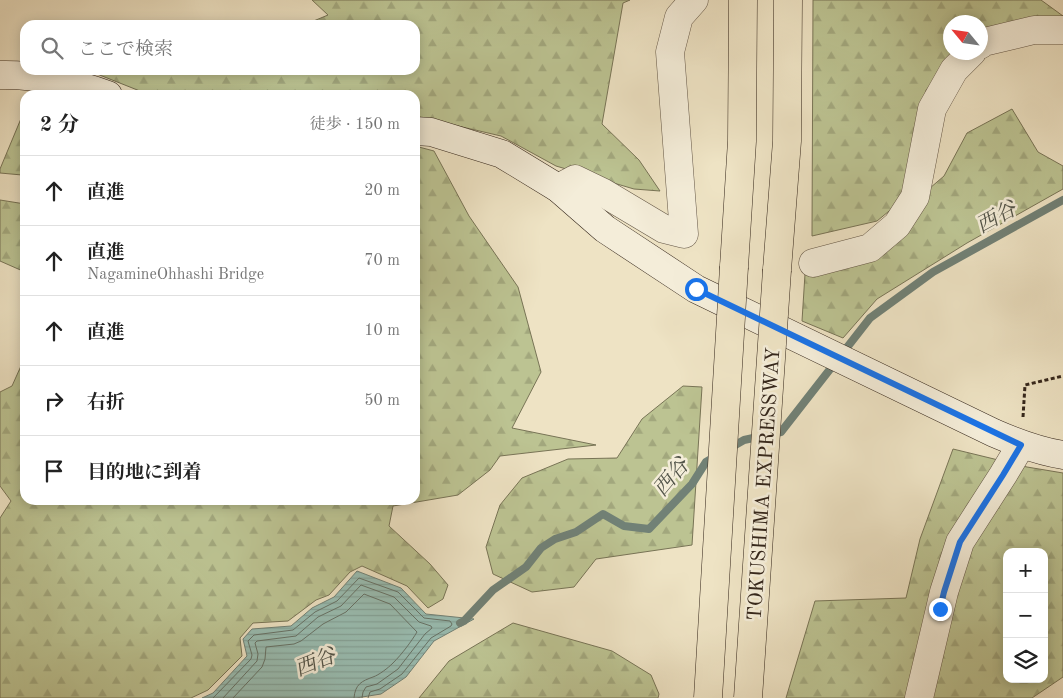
<!DOCTYPE html>
<html lang="ja">
<meta charset="utf-8">
<style>
body{margin:0;font-family:"Old Standard TT","Noto Serif JP",serif;background:#f2f2f2;color:#222}
.controls{position:absolute;right:15px;bottom:15px;display:grid;overflow:hidden;border-radius:10px;box-shadow:0 2px 12px #0003}
.controls button{width:45px;height:45px;display:grid;place-items:center;padding:0;border:0;border-bottom:1px solid #e0e0e0;background:#fff;color:#222;font:25px sans-serif}
.compass{position:absolute;left:943px;top:15px;width:45px;height:45px;border-radius:50%;background:#fff;box-shadow:0 2px 12px #0003;rotate:299deg}
.stop{position:absolute;width:15px;height:15px;margin:-11px;border:4px solid #1a73e8;border-radius:50%;background:#fff}
.stop.end{background:#1a73e8;border-color:#fff;box-shadow:0 1px 5px #0008}
.list{margin:0;padding:0;list-style:none}
h2{display:flex;justify-content:space-between;align-items:center;height:65px;margin:0;padding:0 20px;font-size:21px}
h2 small{font-size:16px;font-weight:400;color:#767676}
.list li{display:grid;grid-template-columns:32px 1fr auto;gap:15px;align-items:center;box-sizing:border-box;height:70px;padding:0 20px;border-top:1px solid #e0e0e0}
.list b{display:block;font-size:19px;white-space:nowrap}
.list p{margin:0;font-size:16px;white-space:nowrap;color:#767676}
.list em{font-size:16px;font-style:normal;color:#767676}
.icon{flex:none;width:28px;height:28px;fill:none;stroke:currentColor;stroke-width:2;stroke-linecap:round;stroke-linejoin:round}
.map{position:relative;flex:none;width:1063px;height:698px;overflow:hidden}
.search{position:absolute;background:#fff;box-shadow:0 2px 12px #0003;left:20px;top:20px;width:400px;height:55px;display:flex;align-items:center;gap:12px;box-sizing:border-box;padding:0 18px;border-radius:15px;color:#767676;font-size:19px}
.panel{position:absolute;background:#fff;box-shadow:0 2px 12px #0003;left:20px;top:90px;width:400px;height:415px;border-radius:15px}
.map>svg:first-child{display:block}
</style>
<div class="map">
<svg width="1063" height="698" viewBox="0 0 1063 698">
<defs>
<pattern id="forest-firs" width="22" height="20" patternUnits="userSpaceOnUse" patternTransform="scale(1.25)"><rect width="22" height="20" fill="#bcc392"/><path d="M5 1l3.5 6h-7zM16 11l3.5 6h-7z" fill="#a2a77d"/></pattern>
<pattern id="water-rules" width="6" height="5" patternUnits="userSpaceOnUse" patternTransform="scale(1.25)"><rect width="6" height="5" fill="#99beb3"/><path d="M0 2.5h6" fill="none" stroke="#84a399"/></pattern>
</defs>
<rect width="100%" height="100%" fill="#eee3c4"/>
<filter id="stains"><feTurbulence type="fractalNoise" baseFrequency=".004" numOctaves="4"/><feColorMatrix values="0 0 0 0 .2 0 0 0 0 .09 0 0 0 0 .02 0 0 0 .5 -.17"/></filter>
<radialGradient id="worn" r=".72"><stop offset=".6" stop-color="#630" stop-opacity="0"/><stop offset="1" stop-color="#630" stop-opacity=".3"/></radialGradient>
<path fill="url(#forest-firs)" stroke="#787456" fill-rule="evenodd" d="M 312,0 L 630,0 L 623,3 L 602,124 L 639,160 L 660,191 L 634,189 L 556,166 L 501,136 L 415,116 L 415,95 L 150,95 L 87,70 L 415,70 L 415,25 L 304,25 L 328,15 Z
M 813,0 L 1041,0 L 1063,16 L 981,34 L 980,22 L 950,22 L 950,52 L 959,53 L 926,90 L 900,202 L 877,221 L 812,236 Z
M 25,109 L 25,172 L 22,175 L 0,173 L 0,169 Z
M 1012,109 L 1038,152 L 1063,166 L 1063,189 L 967,243 L 877,299 L 843,338 L 802,321 L 805,274 L 866,260 L 923,194 L 944,176 L 967,133 Z
M 415,146 L 434,151 L 469,216 L 518,287 L 541,372 L 512,428 L 596,445 L 500,456 L 490,470 L 458,495 L 393,506 L 389,526 L 430,564 L 448,585 L 443,599 L 428,608 L 407,586 L 362,566 L 350,572 L 329,595 L 316,600 L 288,621 L 253,623 L 240,638 L 242,656 L 208,690 L 191,698 L 0,698 L 0,518 L 11,501 L 0,486 L 0,392 L 12,386 L 25,357 L 25,500 L 415,500 Z
M 0,200 L 25,204 L 25,272 L 0,261 Z
M 683,386 L 702,387 L 692,545 L 596,559 L 574,587 L 532,592 L 493,574 L 486,547 L 500,505 L 522,478 L 568,459 L 617,458 L 642,419 Z
M 953,449 L 1027,467 L 1063,473 L 1063,677 L 1032,698 L 786,698 L 815,601 L 906,598 L 920,539 ZM 1007,552 L 1044,552 L 1044,679 L 1007,679 Z
M 513,623 L 612,651 L 651,675 L 659,694 L 658,698 L 419,698 L 449,661 Z"/>
<path fill="url(#water-rules)" stroke="#718176" d="M 357,571 L 401,588 L 426,614 L 474,619 L 434,641 L 406,677 L 381,694 L 356,698 L 202,698 L 213,693 L 247,656 L 243,639 L 252,629 L 291,626 L 312,608 L 334,597 Z"/>
<g fill="none" stroke-linecap="round" stroke-linejoin="round">
<path stroke="#667267" stroke-width="1" d="M 213,698 L 251,659 L 252,655 L 248,641 L 254,635 L 293,630 L 315,612 L 337,601 L 359,578 L 398,592 L 424,618 L 450,621 L 452,624 L 451,626 L 431,638 L 402,674 L 380,689 L 370,692 L 368,698
M 223,698 L 257,661 L 258,654 L 255,643 L 257,641 L 296,636 L 318,617 L 341,606 L 361,585 L 394,597 L 419,622 L 431,626 L 432,628 L 425,634 L 398,669 L 377,684 L 366,687 L 363,692 L 362,698
M 233,698 L 262,667 L 265,659 L 266,647 L 294,644 L 301,641 L 323,624 L 346,612 L 364,594 L 390,604 L 417,632 C 411,642 402,654 393,663 C 388,668 379,675 373,677 C 362,681 355,684 354,698"/>
<path stroke="#718176" stroke-width="8" d="M 730,448 L 744,440 L 781,432 L 870,318 L 933,272 L 1063,200
M 460,623 L 464,621 L 493,590 L 526,567 L 541,548 L 555,539 L 576,532 L 603,514 L 624,526 L 649,529 L 692,484 L 706,462 L 716,456"/>
<defs>
<path id="street" d="M 980,45 L 984,42 L 1034,30 L 1063,30
M 558,188 L 575,179 L 602,192 L 664,229 L 684,234 L 670,52 L 679,17 L 694,0
M 813,263 L 870,248 L 897,225 L 915,197 L 932,109 L 954,70 L 972,52
M 919,698 L 944,592 L 960,542 L 1003,475 L 1021,445"/>
<path id="secondary" d="M 0,75 C 34,74 76,83 108,95
M 415,131 L 431,132 L 502,154 L 558,188 L 605,229 L 696,289 L 994,433 C 1017,443 1038,451 1063,455"/>
<path id="highway" d="M 734,267 L 742,141 L 743,0
M 777,270 L 787,141 L 788,0"/>
</defs>
<use href="#street" stroke="#625545" stroke-width="29"/>
<use href="#secondary" stroke="#34261b" stroke-width="29"/>
<use href="#highway" stroke="#34261b" stroke-width="29"/>
<path stroke="#34261b" stroke-width="3" stroke-dasharray="4 2.5" stroke-linecap="butt" d="M 1023,417 L 1025,385 L 1063,376"/>
<use href="#street" stroke="#f4edd9" stroke-width="28"/>
<use href="#secondary" stroke="#f4edd9" stroke-width="28"/>
<use href="#highway" stroke="#eee3c4" stroke-width="28"/>
<defs>
<path id="highway-bridge" d="M 708,698 L 734,267
M 748,698 L 777,270"/>
</defs>
<use href="#highway-bridge" stroke="#34261b" stroke-width="29" stroke-linecap="butt"/>
<use href="#highway-bridge" stroke="#eee3c4" stroke-width="28"/>
</g>
<g fill="none" stroke-linecap="round" stroke-linejoin="round">
<path stroke="#1a73e8" stroke-width="6" d="M 696,289 L 1021,445 L 1003,475 L 960,542 L 944,592 L 940,609"/>
</g>
<g text-anchor="middle" stroke-width="5" stroke-linejoin="round" paint-order="stroke">
<g font-size="20" fill="#34261b" stroke="#f4edd9">
<text transform="translate(763 484) rotate(-86)" y="7">TOKUSHIMA EXPRESSWAY</text>
</g>
<g font-size="21" font-style="italic" fill="#525449" stroke="#f4edd9">
<text transform="translate(996 217) rotate(-29)" y="7">西谷</text>
<text transform="translate(671 477) rotate(-50)" y="7">西谷</text>
<text transform="translate(315 662) rotate(-22)" y="7">西谷</text>
</g>
</g>
<rect width="100%" height="100%" filter="url(#stains)"/>
<rect width="100%" height="100%" fill="url(#worn)"/>
</svg>
<div class="controls">
<button>+</button>
<button>−</button>
<button><svg class="icon" aria-label="layers" viewBox="0 0 24 24"><path d="M12 4l9 5-9 5-9-5zM3 14l9 5 9-5"/></svg></button>
</div>
<svg class="compass" viewBox="-18 -18 36 36"><path d="M0-13l5 13h-10z" fill="#e53935"/><path d="M0 13l5-13h-10z" fill="#767676"/></svg>
<div class="stop" style="left:696px;top:289px"></div>
<div class="stop end" style="left:940px;top:609px"></div>
<div class="search"><svg class="icon" aria-label="search" viewBox="0 0 24 24"><circle cx="10" cy="10" r="6"/><path d="M15 15l6 6"/></svg>ここで検索</div>
<section class="panel">
<h2>2 分<small>徒歩 · 150 m</small></h2>
<ul class="list">
<li><svg class="icon" aria-label="ahead" viewBox="0 0 24 24"><path d="M12 20V5M6 11l6-6 6 6"/></svg><div><b>直進</b></div><em>20 m</em></li>
<li><svg class="icon" aria-label="ahead" viewBox="0 0 24 24"><path d="M12 20V5M6 11l6-6 6 6"/></svg><div><b>直進</b><p>NagamineOhhashi Bridge</p></div><em>70 m</em></li>
<li><svg class="icon" aria-label="ahead" viewBox="0 0 24 24"><path d="M12 20V5M6 11l6-6 6 6"/></svg><div><b>直進</b></div><em>10 m</em></li>
<li><svg class="icon" aria-label="right" viewBox="0 0 24 24"><path d="M7 20v-9h11M14 6l5 5-5 5"/></svg><div><b>右折</b></div><em>50 m</em></li>
<li><svg class="icon" aria-label="arrive" viewBox="0 0 24 24"><path d="M6 21V4h12l-3 4 3 4H6"/></svg><div><b>目的地に到着</b></div></li>
</ul>
</section>
</div>
